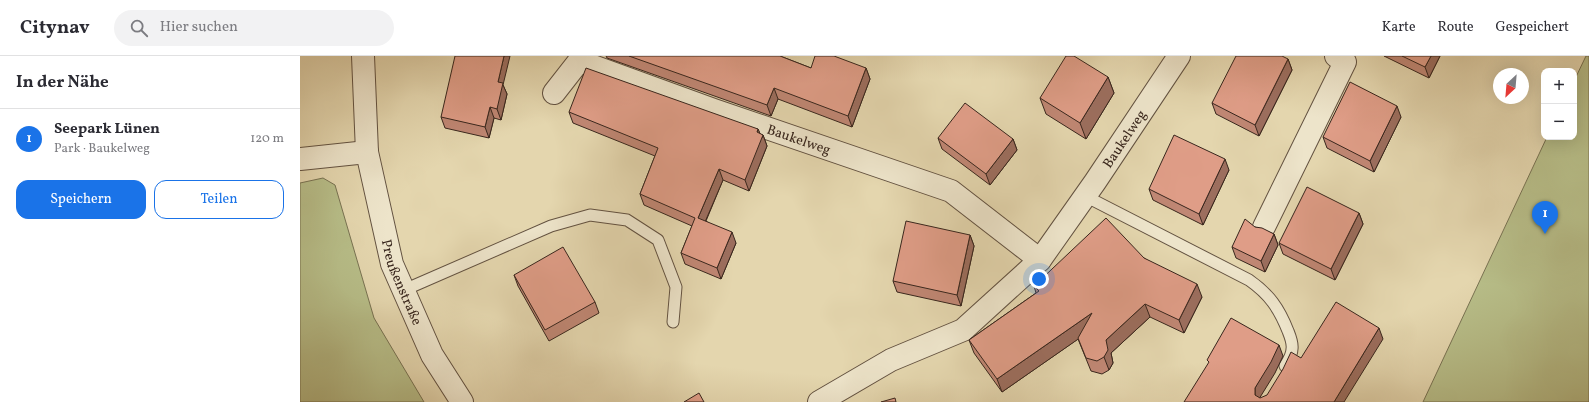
<!DOCTYPE html>
<html lang="de">
<meta charset="utf-8">
<style>
body{margin:0;font-family:Vollkorn,serif;background:#f2f2f3;color:#2b2b33}
.controls{position:absolute;right:12px;top:12px;display:grid;overflow:hidden;border-radius:8px;box-shadow:0 4px 16px #0002}
.controls button{width:36px;height:36px;display:grid;place-items:center;padding:0;border:0;border-bottom:1px solid #e1e1e2;background:#fff;color:#2b2b33;font:20px sans-serif}
.compass{position:absolute;left:1193px;top:12px;width:36px;height:36px;border-radius:50%;background:#fff;box-shadow:0 4px 16px #0002;rotate:206deg}
.you{position:absolute;left:739px;top:223px;width:14px;height:14px;margin:-10px;border:3px solid #fff;border-radius:50%;background:#1a73e8;box-shadow:0 0 0 6px #1a73e833}
.badge{display:grid;place-items:center;width:26px;height:26px;border-radius:50%;background:#1a73e8;color:#fff;font-size:13px;font-weight:700}
.pin{position:absolute;translate:-50% -33px;filter:drop-shadow(0 1px 2px #0008)}
.pin::after{content:'';position:absolute;top:21px;width:14px;height:12px;background:inherit;clip-path:polygon(0 0,100% 0,50% 100%)}
.list{margin:0;padding:0;list-style:none}
h2{display:flex;justify-content:space-between;align-items:center;height:52px;margin:0;padding:0 16px;font-size:17px}
h2 small{font-size:13px;font-weight:400;color:#7c7c81}
.list li{display:grid;grid-template-columns:26px 1fr auto;gap:12px;align-items:center;box-sizing:border-box;height:60px;padding:0 16px;border-top:1px solid #e1e1e2}
.list b{display:block;font-size:15px;white-space:nowrap}
.list p{margin:0;font-size:13px;white-space:nowrap;color:#7c7c81}
.list em{font-size:13px;font-style:normal;color:#7c7c81}
.actions{display:flex;gap:8px;padding:12px 16px}
.actions a{flex:1;padding:9px 0;border:1px solid #1a73e8;border-radius:12px;text-align:center;font-size:14px;color:#1a73e8}
.actions .main{background:#1a73e8;color:#fff}
.icon{flex:none;width:22px;height:22px;fill:none;stroke:currentColor;stroke-width:2;stroke-linecap:round;stroke-linejoin:round}
.map{position:relative;flex:none;width:1289px;height:346px;overflow:hidden}
header{display:flex;align-items:center;gap:24px;box-sizing:border-box;height:56px;padding:0 20px;background:#fff;border-bottom:1px solid #e1e1e2}
header strong{font-size:19px}
nav{display:flex;gap:22px;margin-inline-start:auto;font-size:14px}
.search{width:280px;height:36px;background:#f2f2f3;display:flex;align-items:center;gap:10px;box-sizing:border-box;padding:0 14px;border-radius:22px;color:#7c7c81;font-size:15px}
main{display:flex}
aside{flex:1;background:#fff}
.map>svg:first-child{display:block}
</style>
<header>
<strong>Citynav</strong>
<div class="search"><svg class="icon" aria-label="search" viewBox="0 0 24 24"><circle cx="10" cy="10" r="6"/><path d="M15 15l6 6"/></svg>Hier suchen</div>
<nav><a>Karte</a><a>Route</a><a>Gespeichert</a></nav>
</header>
<main>
<aside>
<h2>In der Nähe<small></small></h2>
<ul class="list">
<li><span class="badge">1</span><div><b>Seepark Lünen</b><p>Park · Baukelweg</p></div><em>120 m</em></li>
</ul>
<div class="actions"><a class="main">Speichern</a><a>Teilen</a></div>
</aside>
<div class="map">
<svg width="1289" height="346" viewBox="0 0 1289 346">
<rect width="100%" height="100%" fill="#e4d6ae"/>
<filter id="stains"><feTurbulence type="fractalNoise" baseFrequency=".005" numOctaves="4"/><feColorMatrix values="0 0 0 0 .2 0 0 0 0 .09 0 0 0 0 .02 0 0 0 .5 -.17"/></filter>
<radialGradient id="worn" r=".72"><stop offset=".6" stop-color="#630" stop-opacity="0"/><stop offset="1" stop-color="#630" stop-opacity=".3"/></radialGradient>
<path fill="#b7bd88" stroke="#787252" d="M 1286,0 L 1289,0 L 1289,346 L 1123,346 L 1247,81 L 1274,81 L 1274,25 Z
M 23,122 L 35,129 L 74,262 L 124,346 L 0,346 L 0,127 Z"/>
<g fill="none" stroke-linecap="round" stroke-linejoin="round">
<defs>
<path id="lane" d="M 785,140 L 949,224 C 969,238 979,252 988,275 C 990,280 993,287 992,293 C 992,299 988,305 985,310
M 104,234 L 251,170 L 290,159 L 327,164 L 358,184 L 376,231 L 373,266"/>
<g id="street">
<path id="s1" d="M 63,0 L 67,96 L 92,208 L 132,299 L 162,346"/>
<path id="s2" d="M 254,37 L 279,5 L 414,54 L 651,135 L 740,204"/>
<path d="M 0,103 L 67,96"/>
<path d="M 964,171 L 1045,6 L 1036,0"/>
<path id="s3" d="M 519,346 L 591,304 L 663,274 L 740,204 L 795,126 L 879,0"/>
</g>
</defs>
<use href="#lane" stroke="#635241" stroke-width="13"/>
<use href="#street" stroke="#635241" stroke-width="24"/>
<use href="#lane" stroke="#ede4ca" stroke-width="11"/>
<use href="#street" stroke="#ede4ca" stroke-width="22"/>
</g>
<path fill="#c08774" stroke="#38261d" d="M 306,0 L 480,0 L 511,12 L 566,12 L 570,23 L 552,71 L 478,43 L 471,60 L 307,2 Z
M 1084,0 L 1140,0 L 1129,22 Z
M 988,3 L 992,14 L 959,80 L 916,58 L 912,47 Z
M 808,21 L 814,37 L 786,83 L 746,58 L 740,42 Z
M 203,29 L 207,38 L 201,64 L 194,62 L 189,82 L 145,72 L 141,61 Z
M 269,56 L 458,73 L 460,78 L 463,79 L 467,90 L 449,135 L 423,124 L 406,165 L 436,187 L 421,223 L 385,208 L 381,197 L 392,170 L 344,149 L 340,138 L 355,100 L 273,67 Z
M 1101,61 L 1074,116 L 1027,92 L 1023,81 Z
M 638,82 L 713,83 L 717,94 L 690,129 L 642,93 Z
M 929,114 L 903,169 L 853,144 L 849,133 Z
M 1059,157 L 1063,168 L 1035,224 L 983,198 L 979,187 Z
M 955,171 L 974,178 L 978,189 L 965,216 L 936,202 L 932,191 Z
M 670,179 L 674,190 L 661,250 L 597,236 L 593,225 Z
M 844,202 L 902,241 L 884,277 L 850,261 L 811,297 L 813,307 L 809,314 L 802,318 L 791,315 L 778,283 L 702,336 L 674,297 L 669,284 L 736,237 L 734,230 Z
M 214,219 L 295,246 L 299,257 L 249,285 L 218,230 Z"/>
<path fill="#9c6e5e" stroke="#38261d" d="M 204,0 L 210,0 L 203,29 L 207,38 L 201,64 L 197,53 L 198,26 Z
M 1131,0 L 1140,0 L 1129,22 L 1125,11 Z
M 988,3 L 992,14 L 959,80 L 955,69 Z
M 566,12 L 570,23 L 552,71 L 548,60 Z
M 808,21 L 814,37 L 786,83 L 780,67 Z
M 474,32 L 478,43 L 471,60 L 467,49 Z
M 1097,50 L 1101,61 L 1074,116 L 1070,105 Z
M 190,51 L 194,62 L 189,82 L 185,71 Z
M 458,73 L 462,82 L 463,79 L 467,90 L 449,135 L 445,124 Z
M 713,83 L 717,94 L 690,129 L 686,118 Z
M 925,103 L 929,114 L 903,169 L 899,158 Z
M 419,113 L 423,124 L 402,173 L 398,162 Z
M 1059,157 L 1063,168 L 1035,224 L 1031,213 Z
M 432,176 L 436,187 L 421,223 L 417,212 Z
M 974,178 L 978,189 L 965,216 L 961,205 Z
M 670,179 L 674,190 L 661,250 L 657,239 Z
M 897,228 L 902,241 L 884,277 L 879,264 Z
M 845,248 L 850,261 L 811,297 L 813,307 L 809,314 L 804,301 L 806,284 Z
M 792,257 L 797,270 L 702,336 L 697,323 Z
M 1079,272 L 1083,283 L 1044,346 L 1034,346 Z
M 979,289 L 983,300 L 975,317 L 959,343 L 955,339 L 955,332 Z"/>
<path fill="#df9d87" stroke="#38261d" d="M 155,0 L 204,0 L 198,26 L 203,27 L 197,53 L 190,51 L 185,71 L 141,61 Z
M 329,0 L 480,0 L 511,12 L 515,0 L 534,0 L 566,12 L 548,60 L 474,32 L 467,49 Z
M 766,0 L 774,0 L 808,21 L 780,67 L 740,42 Z
M 936,0 L 982,0 L 988,3 L 955,69 L 912,47 Z
M 1102,0 L 1131,0 L 1125,11 Z
M 286,12 L 458,73 L 457,76 L 463,79 L 445,124 L 419,113 L 398,162 L 432,176 L 417,212 L 381,197 L 395,162 L 340,138 L 358,92 L 269,56 Z
M 1050,26 L 1097,50 L 1070,105 L 1023,81 Z
M 665,47 L 713,83 L 686,118 L 638,82 Z
M 874,79 L 925,103 L 899,158 L 849,133 Z
M 1007,131 L 1059,157 L 1031,213 L 979,187 Z
M 806,162 L 844,202 L 897,228 L 879,264 L 845,248 L 806,284 L 808,294 L 804,301 L 797,305 L 786,302 L 778,282 L 792,257 L 697,323 L 669,284 L 739,235 L 734,230 Z
M 945,163 L 955,171 L 962,172 L 974,178 L 961,205 L 932,191 Z
M 606,165 L 670,179 L 657,239 L 593,225 Z
M 263,191 L 295,246 L 245,274 L 214,219 Z
M 1036,246 L 1079,272 L 1034,346 L 884,346 L 909,306 L 907,304 L 931,262 L 979,289 L 971,306 L 955,332 L 955,339 L 960,342 L 967,339 L 983,313 L 991,296 L 1001,302 Z
M 399,337 L 404,346 L 384,346 Z
M 595,342 L 596,346 L 581,346 Z"/>
<g text-anchor="middle" stroke-width="3" stroke-linejoin="round" paint-order="stroke">
<g font-size="14" fill="#38261d" stroke="#ede4ca">
<text dy="5" stroke="none"><textPath href="#s2" startOffset="274">Baukelweg</textPath></text>
<text dy="5" stroke="none"><textPath href="#s3" startOffset="413">Baukelweg</textPath></text>
<text dy="5" stroke="none"><textPath href="#s1" startOffset="231">Preußenstraße</textPath></text>
</g>
</g>
<rect width="100%" height="100%" filter="url(#stains)"/>
<rect width="100%" height="100%" fill="url(#worn)"/>
</svg>
<div class="controls">
<button>+</button>
<button>−</button>
</div>
<svg class="compass" viewBox="-18 -18 36 36"><path d="M0-13l5 13h-10z" fill="#e53935"/><path d="M0 13l5-13h-10z" fill="#7c7c81"/></svg>
<div class="you"></div>
<div class="pin badge" style="left:1245px;top:178px">1</div>
</div>
</main>
